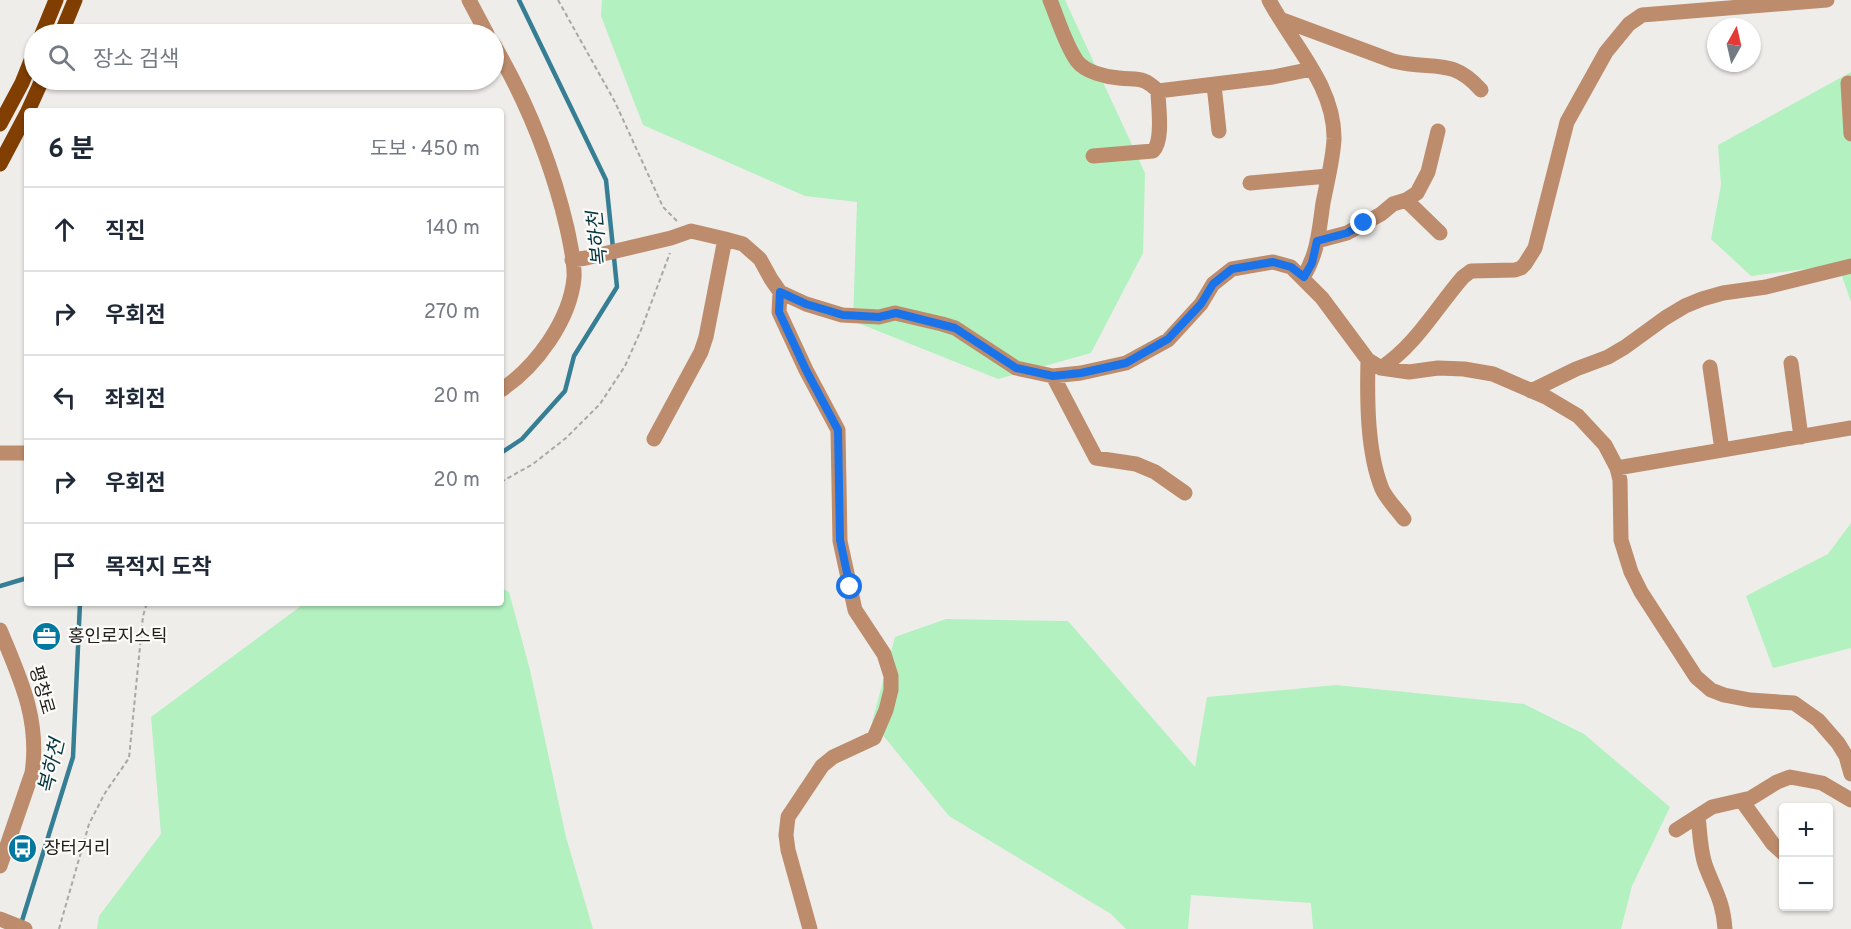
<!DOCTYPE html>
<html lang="ko">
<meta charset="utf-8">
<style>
body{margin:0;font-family:Overpass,"Noto Sans KR",sans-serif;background:#f6f6f7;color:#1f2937}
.controls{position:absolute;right:18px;bottom:18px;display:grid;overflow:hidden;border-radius:6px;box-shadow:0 2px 4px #0004}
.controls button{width:54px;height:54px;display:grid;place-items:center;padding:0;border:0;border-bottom:2px solid #e0e1e3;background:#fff;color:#1f2937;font:30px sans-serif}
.compass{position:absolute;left:1707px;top:18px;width:54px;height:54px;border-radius:50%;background:#fff;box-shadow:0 2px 4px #0004;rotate:8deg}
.stop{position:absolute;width:18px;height:18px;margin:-14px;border:4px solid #1a73e8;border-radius:50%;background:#fff}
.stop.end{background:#1a73e8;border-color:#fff;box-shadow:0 2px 6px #0008}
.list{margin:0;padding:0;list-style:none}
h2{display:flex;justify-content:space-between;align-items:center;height:78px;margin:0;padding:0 24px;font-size:26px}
h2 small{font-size:20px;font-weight:400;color:#747a83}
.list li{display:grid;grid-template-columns:39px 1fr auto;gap:18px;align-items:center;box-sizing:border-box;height:84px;padding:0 24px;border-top:2px solid #e0e1e3}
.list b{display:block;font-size:22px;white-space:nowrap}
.list em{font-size:20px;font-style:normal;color:#747a83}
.icon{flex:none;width:33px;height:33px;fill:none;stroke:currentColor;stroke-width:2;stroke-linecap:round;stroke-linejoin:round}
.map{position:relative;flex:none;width:1851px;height:929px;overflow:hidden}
.search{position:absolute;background:#fff;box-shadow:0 2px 4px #0004;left:24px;top:24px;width:480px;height:66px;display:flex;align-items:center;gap:15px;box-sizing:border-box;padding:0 21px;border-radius:33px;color:#747a83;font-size:22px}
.panel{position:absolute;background:#fff;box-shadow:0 2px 4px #0004;left:24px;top:108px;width:480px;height:498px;border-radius:6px}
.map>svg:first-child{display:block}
</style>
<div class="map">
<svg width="1851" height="929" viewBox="0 0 1851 929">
<rect width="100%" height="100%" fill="#efedea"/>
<path fill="#b3f1c0" d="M 602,0 L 1065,0 L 1145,173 L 1143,253 L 1091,353 L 998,379 L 853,321 L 857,202 L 805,196 L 643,125 L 601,16 Z
M 1851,72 L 1851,302 L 1838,265 L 1751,276 L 1711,239 L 1721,185 L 1718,145 Z
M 1851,523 L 1851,648 L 1773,668 L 1746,596 L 1828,554 Z
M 501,588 L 509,592 L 530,670 L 566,837 L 593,929 L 97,929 L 99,916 L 161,834 L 151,717 L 305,603 L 501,603 Z
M 946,619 L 1068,621 L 1195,767 L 1207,697 L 1336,685 L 1524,704 L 1584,734 L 1670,807 L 1632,886 L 1621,929 L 1313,929 L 1311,903 L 1191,895 L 1188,929 L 1126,929 L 1111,914 L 949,816 L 872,722 L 895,637 Z"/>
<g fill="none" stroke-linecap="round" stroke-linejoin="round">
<path stroke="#357e94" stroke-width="4.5" d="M 501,453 L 522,439 L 565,391 L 574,356 L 617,287 L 606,180 L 519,0
M 0,586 L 27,578
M 21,924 L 73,757 L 80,603"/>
<path stroke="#a9a8a6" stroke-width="2" stroke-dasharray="4.5 3" stroke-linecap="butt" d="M 558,0 L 615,102 L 663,207 L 677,221
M 501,482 L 533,464 L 566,438 L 600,404 L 625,366 L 641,330 L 670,253
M 59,929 L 89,824 L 105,793 L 129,758 L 143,616 L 147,603"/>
<path stroke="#bc8c6c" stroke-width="15" d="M 469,0 L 487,34
M 1050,0 C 1058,19 1065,44 1077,61 C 1085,72 1106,77 1119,78 C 1138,80 1143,76 1158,91 C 1158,106 1164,140 1153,151 L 1093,156
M 1269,0 C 1292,44 1335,86 1334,139 C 1333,160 1327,182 1323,203 C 1319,230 1318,254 1303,277
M 1280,19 L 1393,61 C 1432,71 1451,56 1481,90
M 494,45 C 527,102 552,164 567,228 C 570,243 575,262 574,278 C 570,320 536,367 501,390
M 1848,83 L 1851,134
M 1214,85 L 1219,131
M 1158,91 L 1273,77 L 1312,69
M 1250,183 L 1328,176
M 1406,200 L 1440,233
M 1317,241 L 1347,233 L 1381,214 L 1393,204 L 1406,200 L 1417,193 L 1428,172 L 1438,131
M 572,260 L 586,258 L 671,238 L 691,231 L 725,239 L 743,244 L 760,259 L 771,279 L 780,292 L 806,304 L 842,315 L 879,317 L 895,313 L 942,324 L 955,328 L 1016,368 L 1053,376 L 1081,373 L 1126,363 L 1168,340 L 1201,304 L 1213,284 L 1232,269 L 1273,262 L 1291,267 L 1322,298 L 1368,360 L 1381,368 L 1409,372 L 1438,368 L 1464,369 L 1493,374 L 1546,397 L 1578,416 L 1605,445 L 1617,468 L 1620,480 L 1621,540 L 1631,572 L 1641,592 L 1696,677 L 1711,690 L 1724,695 L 1750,700 L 1794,703 L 1818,720 L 1838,743 L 1846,756 L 1851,774
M 780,292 L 779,312 L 806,370 L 838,430 L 840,541 L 855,610 L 884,654 L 891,676 L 891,690 L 886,710 L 874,738 L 833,757 L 822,766 L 788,817 L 786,835 L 788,850 L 810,929
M 1368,360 C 1367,400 1367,452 1382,489 C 1387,500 1397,509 1404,519
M 1791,363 L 1801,437
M 1710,367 L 1722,450
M 1381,368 C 1416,345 1436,308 1463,277 L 1471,271 L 1515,270 L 1521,268 L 1525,264 L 1535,248 L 1567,122 L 1606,52 L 1629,24 L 1642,15 L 1827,0
M 1053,376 L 1096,458 L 1136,464 L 1155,472 L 1185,493
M 1531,391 L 1576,369 L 1608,357 L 1625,347 L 1665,318 L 1685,306 L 1702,299 L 1723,293 L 1766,287 L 1851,266
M 654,439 L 701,352 L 706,337 L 725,239
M 0,453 L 27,453
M 1617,468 L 1851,428
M 0,630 C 20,678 40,719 32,773 L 0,866
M 1742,801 L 1773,844 L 1784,854
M 1698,816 C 1700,832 1700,852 1706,867 C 1715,891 1723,901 1725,929
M 1676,830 L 1712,807 L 1751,798 L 1777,782 L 1790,777 L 1822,783 L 1851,800
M 0,919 L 25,929"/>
<path stroke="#803e00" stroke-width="15" d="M 42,34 L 56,0
M 61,34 L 75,0
M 28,111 L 42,80
M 0,124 L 22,83 L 34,53
M 0,164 L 27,113"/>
</g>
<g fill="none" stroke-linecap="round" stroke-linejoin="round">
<path stroke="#1a73e8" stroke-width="8" d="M 850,587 L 840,540 L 838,430 L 806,370 L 779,312 L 780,292 L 806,304 L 843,315 L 879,317 L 896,313 L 955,328 L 1016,368 L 1053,376 L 1081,373 L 1126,363 L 1168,339 L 1201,304 L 1213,284 L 1232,269 L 1273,262 L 1291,267 L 1304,277 L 1312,263 L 1317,241 L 1347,233 L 1364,223"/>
</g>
<defs>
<symbol id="office-disc" viewBox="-11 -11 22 22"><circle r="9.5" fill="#0178a0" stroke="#fdfbf7"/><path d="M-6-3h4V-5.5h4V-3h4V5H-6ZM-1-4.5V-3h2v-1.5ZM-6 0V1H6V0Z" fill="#fff"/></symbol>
<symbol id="bus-disc" viewBox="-11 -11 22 22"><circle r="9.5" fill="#0178a0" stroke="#fdfbf7"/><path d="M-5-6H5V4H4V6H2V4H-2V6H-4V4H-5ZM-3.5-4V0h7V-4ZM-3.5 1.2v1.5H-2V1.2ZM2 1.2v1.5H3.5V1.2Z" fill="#fff"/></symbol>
</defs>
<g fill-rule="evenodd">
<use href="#office-disc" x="30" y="620" width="33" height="33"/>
<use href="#bus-disc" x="6" y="832" width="33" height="33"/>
</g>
<g text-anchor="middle" stroke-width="4.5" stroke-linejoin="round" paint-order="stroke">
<g font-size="18" fill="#212120" stroke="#fdfbf7" text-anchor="start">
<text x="68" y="642">홍인로지스틱</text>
<text x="44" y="854">장터거리</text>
</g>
<g font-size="18" fill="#212120" stroke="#fdfbf7">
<text transform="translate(42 690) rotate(74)" y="6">평창로</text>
</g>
<g font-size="20" font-style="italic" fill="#063744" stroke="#fdfbf7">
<text transform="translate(597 239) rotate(-96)" y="7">복하천</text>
<text transform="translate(51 766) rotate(-77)" y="7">복하천</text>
</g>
</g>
</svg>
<div class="controls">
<button>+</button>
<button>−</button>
</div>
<svg class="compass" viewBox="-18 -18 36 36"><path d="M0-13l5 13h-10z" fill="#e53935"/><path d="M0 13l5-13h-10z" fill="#747a83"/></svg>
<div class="stop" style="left:850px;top:587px"></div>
<div class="stop end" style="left:1364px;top:223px"></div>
<div class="search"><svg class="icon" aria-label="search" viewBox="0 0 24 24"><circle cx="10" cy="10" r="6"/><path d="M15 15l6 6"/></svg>장소 검색</div>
<section class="panel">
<h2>6 분<small>도보 · 450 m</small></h2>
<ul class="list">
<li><svg class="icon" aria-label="ahead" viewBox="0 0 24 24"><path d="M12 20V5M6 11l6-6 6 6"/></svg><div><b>직진</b></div><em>140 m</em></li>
<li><svg class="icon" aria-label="right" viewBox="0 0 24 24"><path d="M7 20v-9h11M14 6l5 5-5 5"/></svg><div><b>우회전</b></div><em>270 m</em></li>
<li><svg class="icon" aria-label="left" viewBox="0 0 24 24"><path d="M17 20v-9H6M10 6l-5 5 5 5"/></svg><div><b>좌회전</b></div><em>20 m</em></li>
<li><svg class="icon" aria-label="right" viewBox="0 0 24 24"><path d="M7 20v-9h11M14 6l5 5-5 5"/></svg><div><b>우회전</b></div><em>20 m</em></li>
<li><svg class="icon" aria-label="arrive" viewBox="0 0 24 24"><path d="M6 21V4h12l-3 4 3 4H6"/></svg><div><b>목적지 도착</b></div></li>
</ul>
</section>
</div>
